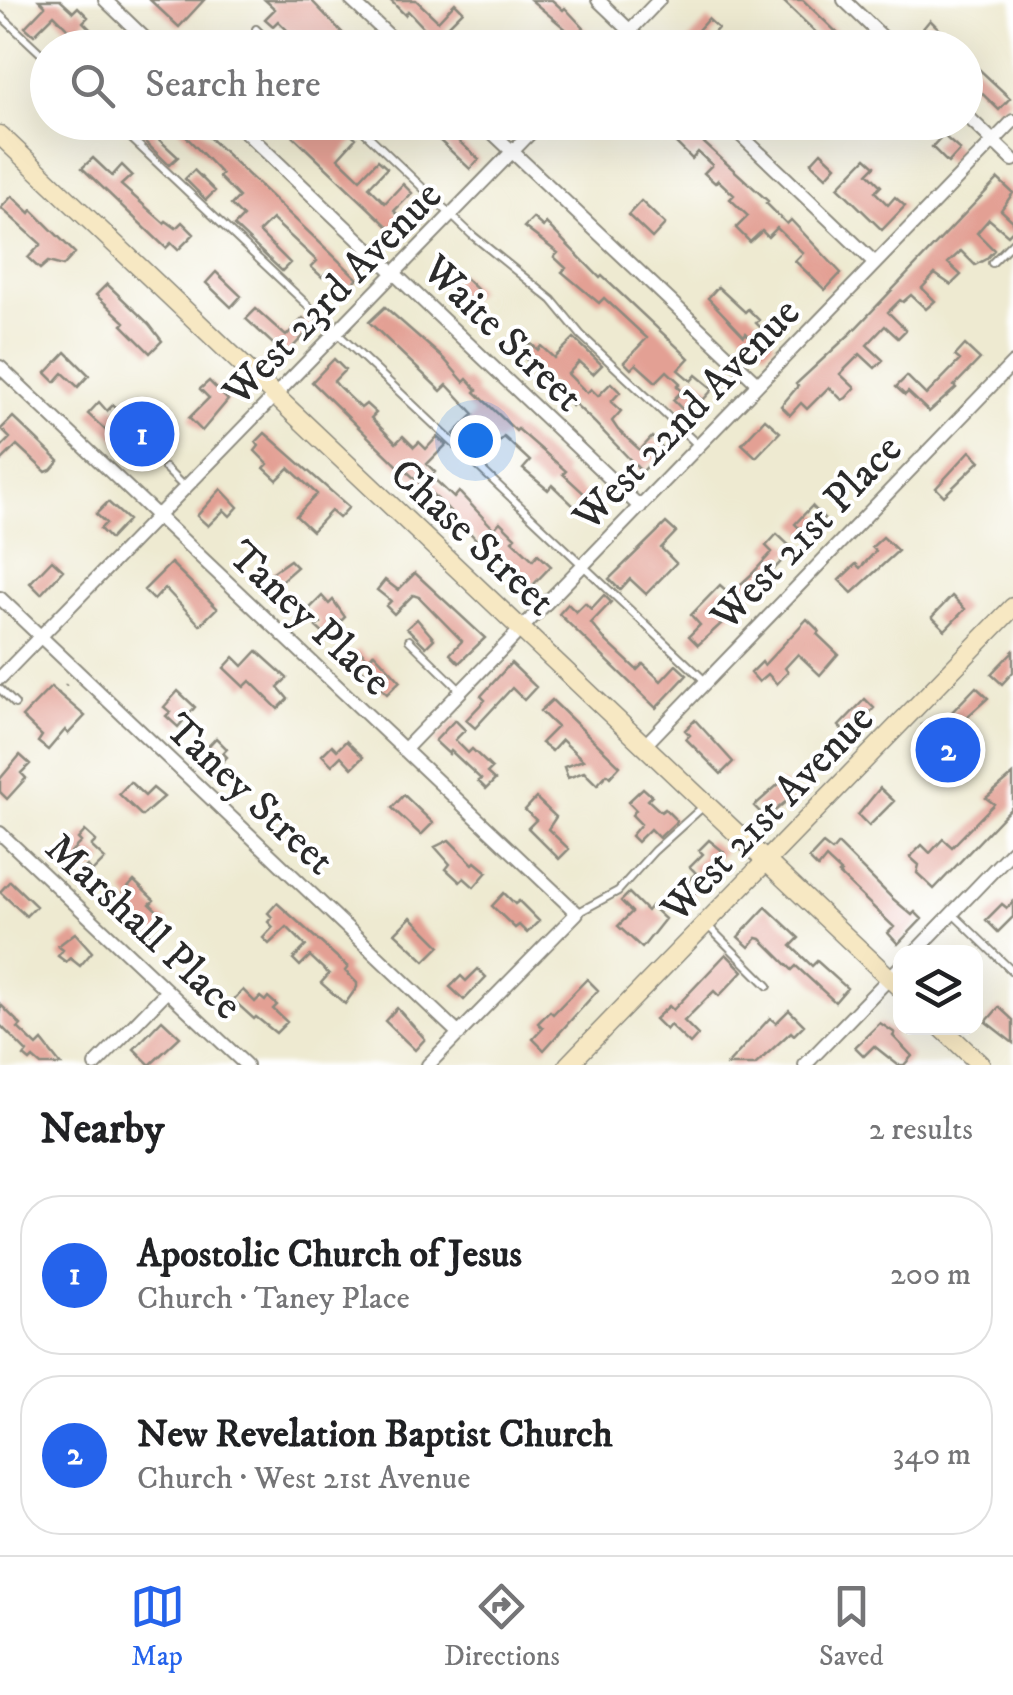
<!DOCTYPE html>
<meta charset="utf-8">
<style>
body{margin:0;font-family:"IM FELL DW Pica",serif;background:#f6f6f6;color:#202124}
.controls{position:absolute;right:30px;bottom:30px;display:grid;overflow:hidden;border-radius:20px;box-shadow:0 10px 40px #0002}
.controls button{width:90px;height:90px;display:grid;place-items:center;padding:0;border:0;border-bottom:2px solid #e0e0e0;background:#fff;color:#202124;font:50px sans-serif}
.you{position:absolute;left:475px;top:440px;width:35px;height:35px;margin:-25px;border:8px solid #fff;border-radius:50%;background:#1a73e8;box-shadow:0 0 0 15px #1a73e833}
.badge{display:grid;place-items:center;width:65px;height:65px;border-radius:50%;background:#2563eb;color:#fff;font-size:32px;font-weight:700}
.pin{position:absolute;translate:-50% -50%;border:5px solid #fff;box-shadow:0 2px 10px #0006}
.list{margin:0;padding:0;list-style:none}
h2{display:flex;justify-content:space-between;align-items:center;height:130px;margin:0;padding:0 40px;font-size:42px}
h2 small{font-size:32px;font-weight:400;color:#757577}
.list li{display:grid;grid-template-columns:65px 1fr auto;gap:30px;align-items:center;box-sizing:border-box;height:160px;margin:0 20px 20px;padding:0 20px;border:2px solid #e0e0e0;border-radius:40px}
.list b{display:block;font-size:38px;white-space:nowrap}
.list p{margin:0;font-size:32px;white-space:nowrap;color:#757577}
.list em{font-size:32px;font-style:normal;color:#757577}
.icon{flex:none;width:55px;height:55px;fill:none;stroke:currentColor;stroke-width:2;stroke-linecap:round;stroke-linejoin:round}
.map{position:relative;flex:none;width:1013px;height:1065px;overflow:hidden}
.search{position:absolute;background:#fff;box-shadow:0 10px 40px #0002;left:30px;right:30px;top:30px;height:110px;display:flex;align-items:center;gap:25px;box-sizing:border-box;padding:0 35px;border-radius:55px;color:#757577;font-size:38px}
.sheet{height:490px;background:#fff}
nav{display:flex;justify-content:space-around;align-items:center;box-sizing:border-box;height:140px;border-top:2px solid #e0e0e0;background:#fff;font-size:28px;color:#757577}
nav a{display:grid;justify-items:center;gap:5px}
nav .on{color:#2563eb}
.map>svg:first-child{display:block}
</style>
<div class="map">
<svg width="1013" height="1065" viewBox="0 0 1013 1065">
<rect width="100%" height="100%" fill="#fff"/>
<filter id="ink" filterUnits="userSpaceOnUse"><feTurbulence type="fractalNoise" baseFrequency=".01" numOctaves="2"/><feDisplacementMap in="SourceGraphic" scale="20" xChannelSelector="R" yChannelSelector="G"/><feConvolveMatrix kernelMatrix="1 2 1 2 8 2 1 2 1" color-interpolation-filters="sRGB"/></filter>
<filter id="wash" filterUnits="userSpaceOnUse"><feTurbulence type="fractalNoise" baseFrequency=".0048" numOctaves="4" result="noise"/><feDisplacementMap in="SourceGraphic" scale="40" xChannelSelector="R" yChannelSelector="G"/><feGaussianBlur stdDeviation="2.25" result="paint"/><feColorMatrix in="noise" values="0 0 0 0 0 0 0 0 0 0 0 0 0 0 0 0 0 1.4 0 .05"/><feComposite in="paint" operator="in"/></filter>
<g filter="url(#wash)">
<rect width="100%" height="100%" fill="#eeead1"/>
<g id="blocks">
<path fill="#e3a094" d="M 39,0 L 60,0 L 73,12 L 78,7 L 88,17 L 83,22 L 109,48 L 87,48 L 54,15 L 34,35 L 25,27 L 45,6 Z
M 150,0 L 204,0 L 179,27 Z
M 265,0 L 311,0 L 357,48 L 305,48 L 278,21 L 273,26 L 265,19 L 275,9 Z
M 390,0 L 416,0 L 438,21 L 455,3 L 463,11 L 444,30 L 463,48 L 443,48 L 408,11 L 405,15 Z
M 531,0 L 552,0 L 563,10 L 565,8 L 595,40 L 588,48 L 570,48 L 575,42 L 572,38 L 574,36 Z
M 782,0 L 803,0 L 853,48 L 815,48 L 823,39 Z
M 708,19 L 718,28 L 710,37 L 721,48 L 682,48 Z
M 930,20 L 950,40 L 943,48 L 938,48 L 920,32 Z
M 966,57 L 1010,98 L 999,110 L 966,78 Z
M 134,122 L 167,122 L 154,135 L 178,157 L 169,165 L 141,138 L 145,134 Z
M 172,122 L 193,122 L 358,279 L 347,289 L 328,271 L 322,277 L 311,267 L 317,261 L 272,219 L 259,232 L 290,263 L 282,271 L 234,226 L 243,217 L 231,205 L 239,197 L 219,177 L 222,174 Z
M 278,122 L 300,122 L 304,126 L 308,122 L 315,129 L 323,122 L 335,134 L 343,126 L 356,138 L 338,158 L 360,179 L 378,160 L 387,168 L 369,187 L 385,203 L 403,184 L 412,193 L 394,211 L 413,229 L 402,240 Z
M 420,122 L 437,122 L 479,159 L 470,169 Z
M 655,122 L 679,122 L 692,132 L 768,201 L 766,203 L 787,224 L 791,220 L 841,273 L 825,290 L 795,261 L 803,253 L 777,228 L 768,237 L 762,231 L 750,242 L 736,228 L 748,216 L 730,199 L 734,195 L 718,180 L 715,183 L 704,173 L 712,165 L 698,152 L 692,159 Z
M 943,135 L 960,150 L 948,163 L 932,147 Z
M 821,152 L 836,166 L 826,177 L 811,163 Z
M 93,158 L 112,176 L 122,165 L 132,175 L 121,185 L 164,223 L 166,221 L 176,228 L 182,222 L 194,234 L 178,250 L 171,243 L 166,248 L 82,168 Z
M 866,158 L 875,166 L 868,173 L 881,186 L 875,192 L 888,205 L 895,197 L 905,206 L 882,230 L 838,187 Z
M 194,170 L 215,191 L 206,200 L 185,179 Z
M 998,179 L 1013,193 L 1001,210 L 1013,221 L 1013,230 L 1008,235 L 989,219 L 977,233 L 994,250 L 986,259 L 975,265 L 961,251 L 948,263 L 961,275 L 951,285 L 935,274 L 922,288 L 935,301 L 926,309 L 911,295 L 903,302 L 900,300 L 888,312 L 906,330 L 898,338 L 885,326 L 867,345 L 883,360 L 875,368 L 860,354 L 840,374 L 855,388 L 846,398 L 842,400 L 829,387 L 807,409 L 801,403 L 790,415 L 781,406 L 798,386 L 796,384 L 850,334 Z
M 12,196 L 30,213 L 32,210 L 75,253 L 63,266 L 48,262 L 40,269 L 28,258 L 41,244 L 1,208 Z
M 641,201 L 665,224 L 652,238 L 628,215 Z
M 533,218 L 543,227 L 546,223 L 600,278 L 602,276 L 689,358 L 678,370 L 691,381 L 696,375 L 713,389 L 703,400 L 698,396 L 684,411 L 673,400 L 682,391 L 677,386 L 680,383 L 667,371 L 656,382 L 636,364 L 631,369 L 624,362 L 647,338 L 604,298 L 599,303 L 562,272 L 566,268 L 554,257 L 558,253 L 524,227 Z
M 216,272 L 241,296 L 231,307 L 206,283 Z
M 461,274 L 478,290 L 466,302 L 449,286 Z
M 107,284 L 149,324 L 162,341 L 150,353 L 122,325 L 125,322 L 96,295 Z
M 718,287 L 745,312 L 748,309 L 759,320 L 756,323 L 775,342 L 765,352 L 746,333 L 744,336 L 708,298 Z
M 385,307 L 444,359 L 464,382 L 467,379 L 477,390 L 475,392 L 516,431 L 518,429 L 566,471 L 563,474 L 589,498 L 578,510 L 552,485 L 548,490 L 523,469 L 530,461 L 504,437 L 497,444 L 490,438 L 479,449 L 468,438 L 463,443 L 454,434 L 474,414 L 447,385 L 441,391 L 369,322 Z
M 256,309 L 286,336 L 303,318 L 312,327 L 285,355 L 246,319 Z
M 574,338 L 602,365 L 593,374 L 579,362 L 568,374 L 587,393 L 591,389 L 598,396 L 611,383 L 620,392 L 611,402 L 621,411 L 612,421 L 618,430 L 640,450 L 652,437 L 664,449 L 642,472 L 594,422 L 574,403 L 572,406 L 520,353 L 530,343 L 538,350 L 541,346 L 554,358 Z
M 965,345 L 980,359 L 954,386 L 956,388 L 929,412 L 908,392 L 905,395 L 896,387 L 907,376 L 926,395 L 960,360 L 955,356 Z
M 66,352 L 89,375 L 78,387 L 63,373 L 55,382 L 46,373 Z
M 334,359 L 345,370 L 334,381 L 339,387 L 361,408 L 366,404 L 376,413 L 371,418 L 396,443 L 403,436 L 414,447 L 419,442 L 426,449 L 437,437 L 446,445 L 427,464 L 435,472 L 431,476 L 454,498 L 459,492 L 494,529 L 500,522 L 515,537 L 512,540 L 533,560 L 538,554 L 551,566 L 531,587 L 504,566 L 504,557 L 492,546 L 487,551 L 445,506 L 402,467 L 401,469 L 312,382 Z
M 209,381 L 228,400 L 202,431 L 189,418 L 209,398 L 200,389 Z
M 99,402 L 107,411 L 113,405 L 122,414 L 128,408 L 139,419 L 148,409 L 166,427 L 149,445 L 158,453 L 145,467 L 88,414 Z
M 13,417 L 59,461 L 51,470 L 46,472 L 17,445 L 0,462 L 0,448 L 10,438 L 1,429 Z
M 765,419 L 780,432 L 756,457 L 742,444 Z
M 265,433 L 349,507 L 339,518 L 331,511 L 312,531 L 296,516 L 317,494 L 289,468 L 277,480 L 264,468 L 268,464 L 255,451 L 259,446 L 256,442 Z
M 970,451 L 980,461 L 944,496 L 936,488 Z
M 221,489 L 238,507 L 230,516 L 224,510 L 208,526 L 197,516 Z
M 108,502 L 128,520 L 110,539 L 100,529 L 106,523 L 96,514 Z
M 812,506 L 824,518 L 806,535 L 795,524 Z
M 666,523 L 676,532 L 661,548 L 676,563 L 646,594 L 630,579 L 620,590 L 609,579 Z
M 777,534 L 793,549 L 746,599 L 742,595 L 729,608 L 734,612 L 698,645 L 689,636 L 700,625 L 691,615 L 720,585 L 730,594 L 752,574 L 772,552 L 766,546 Z
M 883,537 L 898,551 L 852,593 L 839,580 L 856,564 L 860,568 L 876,551 L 872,547 Z
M 52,560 L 63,570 L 41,594 L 30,583 Z
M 290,560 L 297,567 L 274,587 L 266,577 Z
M 171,563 L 217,608 L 200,625 L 165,588 L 154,600 L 144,590 Z
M 415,573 L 485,638 L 459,663 L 450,654 L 462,641 L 419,597 L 413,595 L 394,614 L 386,606 L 391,601 L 377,590 L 385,580 L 398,590 Z
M 604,595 L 611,602 L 591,623 L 606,641 L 637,670 L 643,664 L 661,681 L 676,665 L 687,675 L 656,708 L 559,614 L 568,604 L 576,612 L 585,603 L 591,609 Z
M 322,596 L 329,604 L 333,600 L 345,617 L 326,636 L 316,627 L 321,623 L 308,610 Z
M 952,596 L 965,609 L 945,630 L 932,617 Z
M 417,619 L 434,639 L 426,647 L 407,628 Z
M 807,619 L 819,631 L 817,634 L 838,654 L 820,675 L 798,654 L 785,668 L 788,672 L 777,684 L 768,674 L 759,682 L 751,673 L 762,662 L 764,665 Z
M 358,649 L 369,659 L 374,653 L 400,681 L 387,694 L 350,658 Z
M 257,651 L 287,678 L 278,687 L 288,699 L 278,709 L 250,681 L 244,687 L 224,668 L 234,657 L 243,666 Z
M 1013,651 L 1013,672 L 1002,684 L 991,674 Z
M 511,663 L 536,687 L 524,700 L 512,688 L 475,728 L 466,720 L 485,700 L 481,696 Z
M 51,687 L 85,716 L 68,734 L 65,730 L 48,750 L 38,742 L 42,736 L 22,717 Z
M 976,687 L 988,698 L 948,734 L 973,758 L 957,774 L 923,742 Z
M 178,691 L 195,707 L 178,727 L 166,716 L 170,712 L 164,707 Z
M 865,699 L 874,708 L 848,736 L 839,726 Z
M 552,700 L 620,766 L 610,777 L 607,774 L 597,785 L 584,772 L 568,778 L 564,767 L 583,760 L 562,740 L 552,751 L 541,743 L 557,727 L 540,711 Z
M 455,720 L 465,730 L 455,740 L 468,753 L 472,749 L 492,768 L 487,773 L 495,780 L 486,789 L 478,781 L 481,779 L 451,751 L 449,754 L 435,741 Z
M 695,720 L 733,762 L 721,774 L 686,739 L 690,735 L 685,730 Z
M 216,738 L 227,749 L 223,753 L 227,757 L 217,767 L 202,753 Z
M 346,741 L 363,757 L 352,768 L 341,756 L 332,765 L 322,755 L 332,745 L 337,750 Z
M 20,755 L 30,764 L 21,773 L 26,778 L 7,799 L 0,792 L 0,779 Z
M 1013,775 L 1013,806 L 934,889 L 917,873 L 919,865 L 910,857 L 922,845 L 930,853 L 943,839 L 952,847 L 994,804 L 986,798 Z
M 130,782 L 145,796 L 153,788 L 164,797 L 142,816 L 119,794 Z
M 781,782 L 794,795 L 766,818 L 754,806 Z
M 643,788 L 652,796 L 648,800 L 661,812 L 665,809 L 677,821 L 659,838 L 650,829 L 637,842 L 631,836 L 641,824 L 632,815 L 636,810 L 628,802 Z
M 880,788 L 894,801 L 869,826 L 858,815 Z
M 404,795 L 433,823 L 421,835 L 392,808 Z
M 536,798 L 556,817 L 548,829 L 569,849 L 559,859 L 528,828 L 536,820 L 525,810 Z
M 85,831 L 96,841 L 91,846 L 105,859 L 92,872 L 87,866 L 81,872 L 66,857 L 81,842 L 78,839 Z
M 449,840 L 473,864 L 475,862 L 487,872 L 474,887 L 464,878 L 460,882 L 446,869 L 450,864 L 435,847 Z
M 709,840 L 724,852 L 711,866 L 715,870 L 692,896 L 682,887 L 696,873 L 690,867 L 703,854 L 699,850 Z
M 823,844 L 832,851 L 838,844 L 892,898 L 912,915 L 915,912 L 922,919 L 898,944 L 888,933 L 894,927 L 839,874 L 841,872 L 826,858 L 818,868 L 809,859 Z
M 10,881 L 36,906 L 26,916 L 0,892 Z
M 134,881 L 154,900 L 150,904 L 168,921 L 153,938 L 124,911 L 132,902 L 123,893 Z
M 504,893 L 515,904 L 519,901 L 539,921 L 527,933 L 519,925 L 515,928 L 492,906 Z
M 629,893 L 647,911 L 651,906 L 665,919 L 642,948 L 618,926 L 632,912 L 621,901 Z
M 1013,902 L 1013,917 L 998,932 L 986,920 L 1002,904 L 1007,908 Z
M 277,903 L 348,967 L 345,971 L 357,983 L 357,987 L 345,1004 L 321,983 L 329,974 L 310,956 L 300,966 L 293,959 L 306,946 L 287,927 L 269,944 L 263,938 L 273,927 L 268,922 L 272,917 L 268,913 Z
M 766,907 L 799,938 L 791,946 L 812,966 L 817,961 L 847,988 L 835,1002 L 796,966 L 792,970 L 761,939 L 757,938 L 749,947 L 738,937 Z
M 411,917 L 440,946 L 425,961 L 395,933 Z
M 75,933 L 92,952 L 80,966 L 70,958 L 66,962 L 58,956 L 63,950 L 58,946 Z
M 726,954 L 743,971 L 719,996 L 714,991 L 684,1021 L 698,1035 L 690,1044 L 670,1025 L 666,1030 L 655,1019 L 669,1006 L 673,1010 Z
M 478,969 L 486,977 L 464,1000 L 450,987 L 461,976 L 466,981 Z
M 587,979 L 598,990 L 544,1050 L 533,1039 L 543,1028 L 538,1023 L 550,1011 L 553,1014 Z
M 243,990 L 255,1002 L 260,997 L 265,1001 L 268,997 L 277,1005 L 273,1009 L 287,1022 L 276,1033 L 256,1017 L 254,1019 L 233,1000 Z
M 0,1004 L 21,1025 L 18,1028 L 37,1046 L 42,1041 L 61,1065 L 41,1065 L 33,1058 L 30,1061 L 24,1056 L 27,1052 L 0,1025 Z
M 999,1007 L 1013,1020 L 1013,1043 L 986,1022 Z
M 397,1008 L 425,1039 L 415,1050 L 385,1021 Z
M 789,1010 L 804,1025 L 794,1035 L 791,1032 L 755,1065 L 727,1065 L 770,1018 L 776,1023 Z
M 162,1020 L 180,1037 L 150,1065 L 134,1049 Z
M 880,1023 L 895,1033 L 893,1036 L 912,1056 L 904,1065 L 898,1065 L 874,1046 L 864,1056 L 855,1047 Z"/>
</g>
</g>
<g filter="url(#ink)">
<use href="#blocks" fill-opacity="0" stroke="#8c8a7e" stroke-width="2.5"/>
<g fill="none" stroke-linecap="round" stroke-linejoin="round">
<defs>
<path id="lane" d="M 0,15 L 48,60
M 256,29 L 275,48
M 114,122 L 705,681
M 354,122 L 472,235 L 552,300 L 581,335 L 699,446
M 992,263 L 1013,242
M 165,468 L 185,488
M 409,640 L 460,690
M 0,689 L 15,704
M 577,913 L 618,891 L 654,851 L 706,804
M 953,914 L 1013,972
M 707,925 L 768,986"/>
<path id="street" d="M 105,0 L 155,48
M 351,0 L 402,48
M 598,0 L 648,48
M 844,0 L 894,48
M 613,48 L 659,0
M 966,115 L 1013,160
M 235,122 L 640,507
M 481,122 L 758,384
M 727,122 L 875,263
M 0,367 L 577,913 L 428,1065
M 0,598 L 459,1034
M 0,678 L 541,122
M 645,745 L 1013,363
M 404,750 L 1013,121
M 0,833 L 246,1065
M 915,952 L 1013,850
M 95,1065 L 167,991
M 805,1065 L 900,967"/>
<path id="secondary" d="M 0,135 L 900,988
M 942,1028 L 981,1065
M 568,1065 L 1013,607"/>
</defs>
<use href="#lane" stroke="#8c8a7e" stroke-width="10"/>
<use href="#street" stroke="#8c8a7e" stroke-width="16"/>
<use href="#secondary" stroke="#8c8a7e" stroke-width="21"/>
<path stroke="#8c8a7e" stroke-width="2.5" stroke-dasharray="2.5 8" stroke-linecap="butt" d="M 58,694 L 67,684
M 921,724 L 931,733
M 925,728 L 919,741 L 955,775"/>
<use href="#lane" stroke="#fff" stroke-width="6"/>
<use href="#street" stroke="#fff" stroke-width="12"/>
<use href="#secondary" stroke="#f7e8c3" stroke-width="18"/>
</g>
</g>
<g text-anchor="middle" stroke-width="8" stroke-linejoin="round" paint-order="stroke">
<g font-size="42" fill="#2b2b2b" stroke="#fff">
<text transform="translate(331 292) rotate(-46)" y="15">West 23rd Avenue</text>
<text transform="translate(504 332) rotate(44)" y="15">Waite Street</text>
<text transform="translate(685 413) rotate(-46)" y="15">West 22nd Avenue</text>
<text transform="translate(805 531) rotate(-46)" y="15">West 21st Place</text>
<text transform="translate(474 536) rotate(43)" y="15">Chase Street</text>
<text transform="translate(311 617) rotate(43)" y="15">Taney Place</text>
<text transform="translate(251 793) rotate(43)" y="15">Taney Street</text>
<text transform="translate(766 812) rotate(-46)" y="15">West 21st Avenue</text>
<text transform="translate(145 925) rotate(43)" y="15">Marshall Place</text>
</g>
</g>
</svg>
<div class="controls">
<button><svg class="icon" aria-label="layers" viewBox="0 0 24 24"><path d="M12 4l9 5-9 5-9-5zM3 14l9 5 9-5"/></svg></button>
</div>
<div class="you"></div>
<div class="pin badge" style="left:142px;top:434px">1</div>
<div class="pin badge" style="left:948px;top:750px">2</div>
<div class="search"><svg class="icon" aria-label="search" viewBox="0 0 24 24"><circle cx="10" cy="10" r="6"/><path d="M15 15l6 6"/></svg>Search here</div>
</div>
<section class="sheet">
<h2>Nearby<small>2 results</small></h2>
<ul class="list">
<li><span class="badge">1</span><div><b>Apostolic Church of Jesus</b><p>Church · Taney Place</p></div><em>200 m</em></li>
<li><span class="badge">2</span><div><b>New Revelation Baptist Church</b><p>Church · West 21st Avenue</p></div><em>340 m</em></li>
</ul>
</section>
<nav>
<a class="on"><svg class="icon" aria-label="map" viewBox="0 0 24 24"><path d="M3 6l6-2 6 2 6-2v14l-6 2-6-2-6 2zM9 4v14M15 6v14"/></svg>Map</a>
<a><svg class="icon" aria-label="directions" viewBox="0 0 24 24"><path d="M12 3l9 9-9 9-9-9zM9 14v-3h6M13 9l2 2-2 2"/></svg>Directions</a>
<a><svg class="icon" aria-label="saved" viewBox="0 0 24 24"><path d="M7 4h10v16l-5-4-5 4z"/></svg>Saved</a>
</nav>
